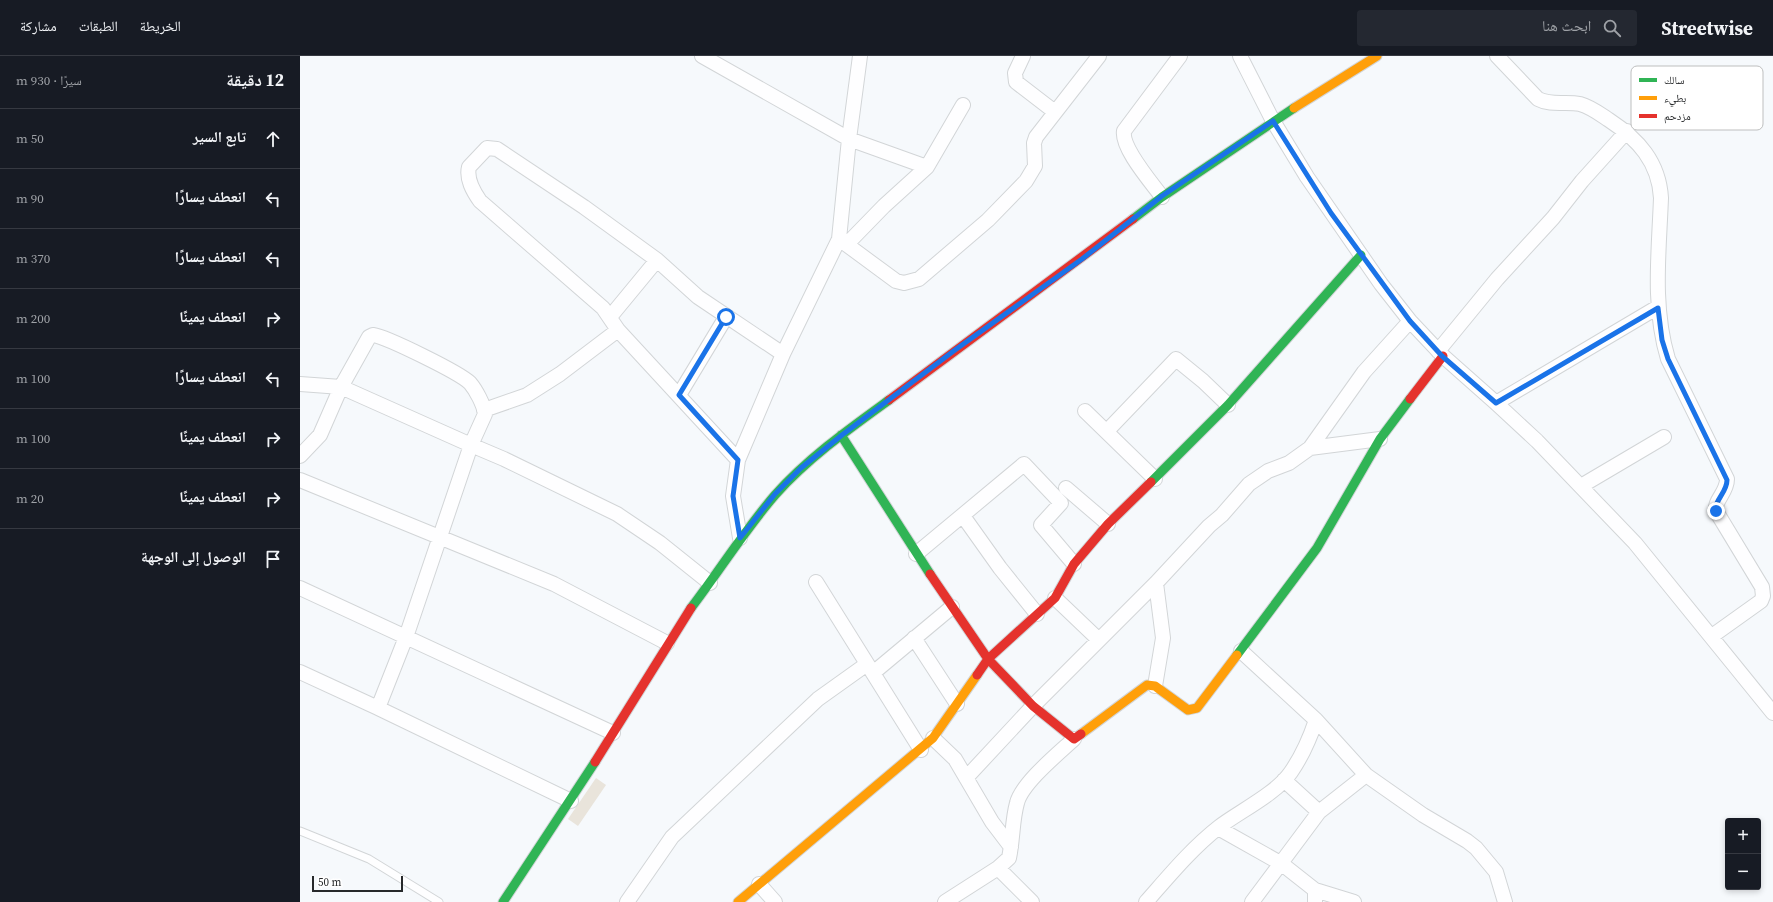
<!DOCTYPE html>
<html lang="ar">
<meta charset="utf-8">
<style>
body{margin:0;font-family:"Source Serif 4","Noto Naskh Arabic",serif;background:#242831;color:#f1f3f6;direction:rtl}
.controls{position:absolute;right:12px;bottom:12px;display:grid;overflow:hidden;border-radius:4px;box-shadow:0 2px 6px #0003}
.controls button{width:36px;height:36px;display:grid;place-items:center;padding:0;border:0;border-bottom:1px solid #363941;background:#171b24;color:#f1f3f6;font:20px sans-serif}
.scale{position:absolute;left:12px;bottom:10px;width:91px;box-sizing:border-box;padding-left:4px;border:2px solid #27292b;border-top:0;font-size:11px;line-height:14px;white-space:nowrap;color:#27292b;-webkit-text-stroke:3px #fff;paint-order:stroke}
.stop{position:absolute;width:12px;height:12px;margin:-9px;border:3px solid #1a73e8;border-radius:50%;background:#fff}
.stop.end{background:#1a73e8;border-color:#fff;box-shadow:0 1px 4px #0008}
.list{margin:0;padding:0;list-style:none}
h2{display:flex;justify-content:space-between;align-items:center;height:52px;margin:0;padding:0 16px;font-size:17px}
h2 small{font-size:13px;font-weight:400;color:#9ea1a6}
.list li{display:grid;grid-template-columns:26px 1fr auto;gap:12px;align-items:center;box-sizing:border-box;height:60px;padding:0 16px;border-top:1px solid #363941}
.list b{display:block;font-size:15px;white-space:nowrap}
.list em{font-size:13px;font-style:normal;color:#9ea1a6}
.icon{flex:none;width:22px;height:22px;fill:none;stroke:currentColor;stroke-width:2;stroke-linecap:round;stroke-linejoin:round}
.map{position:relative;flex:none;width:1473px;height:846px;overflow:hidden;direction:ltr}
header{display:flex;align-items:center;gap:24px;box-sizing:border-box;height:56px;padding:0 20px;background:#171b24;border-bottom:1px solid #363941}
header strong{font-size:19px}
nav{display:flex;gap:22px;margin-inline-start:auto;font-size:14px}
.search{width:280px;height:36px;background:#242831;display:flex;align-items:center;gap:10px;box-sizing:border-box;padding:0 14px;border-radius:4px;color:#9ea1a6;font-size:15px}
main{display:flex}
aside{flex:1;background:#171b24}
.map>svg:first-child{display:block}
</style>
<header>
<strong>Streetwise</strong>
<div class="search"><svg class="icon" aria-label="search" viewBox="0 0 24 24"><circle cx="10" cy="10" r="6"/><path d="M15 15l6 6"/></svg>ابحث هنا</div>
<nav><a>الخريطة</a><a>الطبقات</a><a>مشاركة</a></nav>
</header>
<main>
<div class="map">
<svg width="1473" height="846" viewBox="0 0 1473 846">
<rect width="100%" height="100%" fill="#f6f9fc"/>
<path fill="#e9e4db" d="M 296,722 L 306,729 L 278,770 L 268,763 Z"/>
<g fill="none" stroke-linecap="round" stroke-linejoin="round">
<defs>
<path id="lane" d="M 0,775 L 69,803 L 139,846"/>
<path id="street" d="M 402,0 L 549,83 L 627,111
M 723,0 L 715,17 L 716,26 L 755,56
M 940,0 L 973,65 L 1007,121 L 1081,228 L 1110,265 L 1143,300 L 1196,347 L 1237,385 L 1335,487 L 1473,657
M 1197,0 L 1238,43 C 1251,50 1266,45 1280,48 C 1291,51 1300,58 1309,64 C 1338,83 1359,106 1361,142 C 1359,196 1352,250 1368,303 L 1427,423 C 1427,437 1414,444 1416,455 L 1462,531 L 1463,540 L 1461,545 L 1412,580
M 862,141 C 852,127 821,92 824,75 L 880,0
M 539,183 L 596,225 L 604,227 L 619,223 L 688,164 L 726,125 L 735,110 L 734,87 L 736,81 L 799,0
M 547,188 L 584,150 L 627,111 L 663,49
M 310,261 L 357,204
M 1138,295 L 1197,223 L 1253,162 L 1282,125 L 1327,75
M 0,328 L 41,331 L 171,389 L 185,358 C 184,349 176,334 170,327 C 160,317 87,281 73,279 L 69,281 L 41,331 L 20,379 L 0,400
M 379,339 L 426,261
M 1196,347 L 1358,251
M 184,354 L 227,339 L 260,318 L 318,274
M 785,355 L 855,423
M 807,375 L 876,303 L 903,325 L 928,349
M 1010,392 L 1080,383
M 438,404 L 483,298 L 539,183 L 549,83 L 560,0
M 0,424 L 254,528 L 367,587
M 1281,430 L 1364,381
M 766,432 L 808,468
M 663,460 L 700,512 L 737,558
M 440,482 L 433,440 L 438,404 L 318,274 L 303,252 L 180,145 C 173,135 166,123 169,111 L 187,92 L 197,93 L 284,151 L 357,204 L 398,241 L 483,298
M 616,498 L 724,408 L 761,447 L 741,469 L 774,508
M 516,526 L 621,694
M 0,532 L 313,677
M 755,542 L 799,584
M 614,582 L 657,648
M 0,616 L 78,652 L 106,581 L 171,389 L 204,403 L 317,458 L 360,487 L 410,527
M 573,617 L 652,551
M 855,630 L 863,582 L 856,527
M 78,652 L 271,745
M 1016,664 L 1066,719 L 1123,759 L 1167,785 L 1176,792 L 1196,816 L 1205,846
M 633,682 L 655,703 L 692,766 L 711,791
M 666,722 L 733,650 L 856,527 L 909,470 L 922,459 L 949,428 L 968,415 L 989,407 L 1010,392 L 1064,316 L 1110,265
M 984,724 L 1019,756
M 918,772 L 982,808 L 1015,834 L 1015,846
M 698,812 L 732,846
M 459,828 L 475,846
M 1015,834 L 1054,846
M 327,846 L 372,781 L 518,643 L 567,608
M 645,846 L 698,812 L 709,802 C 713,783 712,765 717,747 C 722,727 759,697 774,683
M 846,846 C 869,820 891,793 919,771 C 940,755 976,738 991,716 C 1002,700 1010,682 1016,664 L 941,595
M 952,846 L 1019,756 L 1066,719"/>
<path id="fast" d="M 833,163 L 862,141 L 994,52
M 541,379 L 630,518
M 851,426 L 928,349 L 1061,199
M 391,552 C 420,514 444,475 475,439 C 508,402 549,373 589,344
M 937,599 L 1017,492 L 1080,383 L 1110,343
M 203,846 L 295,706"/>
<path id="slow" d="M 994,52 L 1077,0
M 781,678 L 847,629 L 855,630 L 888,654 L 897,652 L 937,599
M 438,846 L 633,682 L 677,619"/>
<path id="jam" d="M 1110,343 L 1143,300
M 589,344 L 833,163
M 630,518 L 688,603 L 733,650 L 774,683 L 781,678
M 677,619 L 688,603 L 755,542 L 774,508 L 808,468 L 851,426
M 295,706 L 391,552"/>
</defs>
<use href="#lane" stroke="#d2d5d7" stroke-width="9"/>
<use href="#street" stroke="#d2d5d7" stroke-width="16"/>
<use href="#fast" stroke="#d2d5d7" stroke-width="11"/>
<use href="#slow" stroke="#d2d5d7" stroke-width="11"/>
<use href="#jam" stroke="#d2d5d7" stroke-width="11"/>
<use href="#lane" stroke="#fefeff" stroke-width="7"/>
<use href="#street" stroke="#fefeff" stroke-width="14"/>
<use href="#fast" stroke="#30b455" stroke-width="9"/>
<use href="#slow" stroke="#ff9f0a" stroke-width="9"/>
<use href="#jam" stroke="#e5322d" stroke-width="9"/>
</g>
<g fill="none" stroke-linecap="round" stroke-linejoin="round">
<path stroke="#1a73e8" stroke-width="5" d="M 426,261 L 379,339 L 438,404 L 433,440 L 440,482 L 475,438 L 501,412 L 542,379 L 655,294 L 782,203 L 862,140 L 973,65 L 1031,157 L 1110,265 L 1142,300 L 1196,347 L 1358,252 L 1362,284 L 1368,303 L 1427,424 C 1427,437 1414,444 1416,455"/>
</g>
<rect x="1331" y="10" width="132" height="64" rx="6" fill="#fff" stroke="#bebfbf" stroke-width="1"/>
<rect x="1339" y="22" width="18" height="4" fill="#30b455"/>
<rect x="1339" y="40" width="18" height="4" fill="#ff9f0a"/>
<rect x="1339" y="58" width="18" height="4" fill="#e5322d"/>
<g font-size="11" fill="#27292b">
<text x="1364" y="28">سالك</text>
<text x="1364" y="46">بطيء</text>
<text x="1364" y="64">مزدحم</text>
</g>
</svg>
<div class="controls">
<button>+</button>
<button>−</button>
</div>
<div class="scale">50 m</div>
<div class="stop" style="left:426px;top:261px"></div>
<div class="stop end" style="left:1416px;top:455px"></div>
</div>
<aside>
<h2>12 دقيقة<small>سيرًا · 930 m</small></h2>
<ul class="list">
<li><svg class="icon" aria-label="ahead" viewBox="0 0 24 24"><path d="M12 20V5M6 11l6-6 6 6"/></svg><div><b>تابع السير</b></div><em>50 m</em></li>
<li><svg class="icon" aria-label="left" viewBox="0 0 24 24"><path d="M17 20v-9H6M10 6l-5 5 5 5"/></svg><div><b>انعطف يسارًا</b></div><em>90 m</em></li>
<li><svg class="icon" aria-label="left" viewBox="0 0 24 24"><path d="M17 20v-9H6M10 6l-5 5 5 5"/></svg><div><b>انعطف يسارًا</b></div><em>370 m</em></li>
<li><svg class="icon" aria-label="right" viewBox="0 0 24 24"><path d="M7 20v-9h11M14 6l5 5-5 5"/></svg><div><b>انعطف يمينًا</b></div><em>200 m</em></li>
<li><svg class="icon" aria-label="left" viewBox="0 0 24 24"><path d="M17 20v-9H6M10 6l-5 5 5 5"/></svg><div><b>انعطف يسارًا</b></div><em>100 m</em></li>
<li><svg class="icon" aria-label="right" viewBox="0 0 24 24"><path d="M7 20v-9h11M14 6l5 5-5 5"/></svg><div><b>انعطف يمينًا</b></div><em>100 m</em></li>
<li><svg class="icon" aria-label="right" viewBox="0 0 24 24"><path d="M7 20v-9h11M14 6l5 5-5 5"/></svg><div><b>انعطف يمينًا</b></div><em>20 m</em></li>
<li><svg class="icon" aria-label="arrive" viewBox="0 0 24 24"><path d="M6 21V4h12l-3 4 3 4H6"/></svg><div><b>الوصول إلى الوجهة</b></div></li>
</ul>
</aside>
</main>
